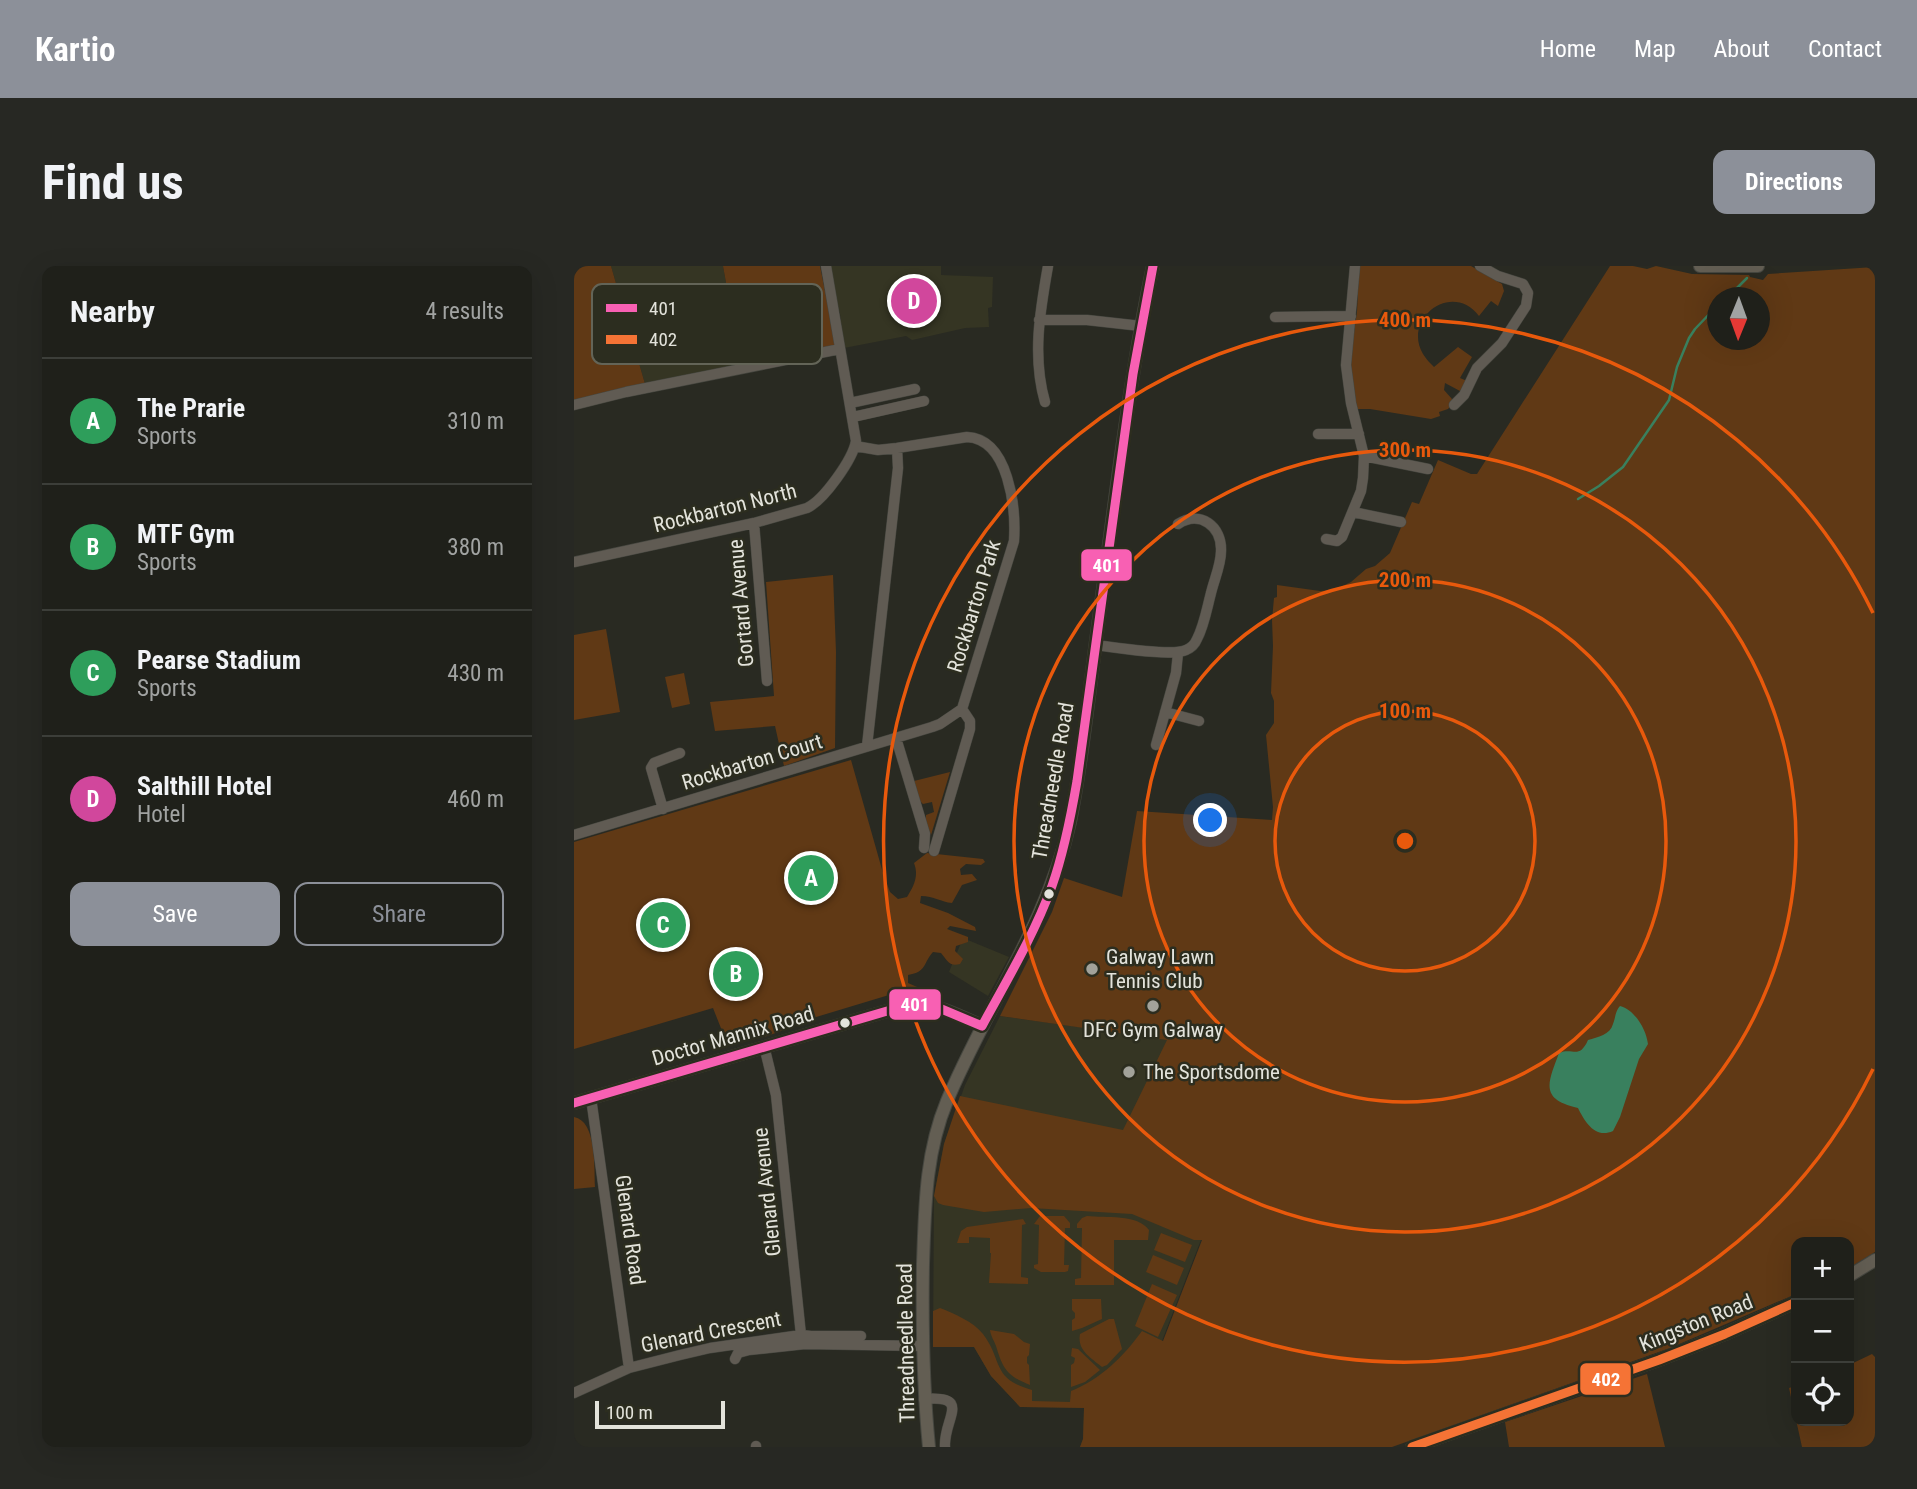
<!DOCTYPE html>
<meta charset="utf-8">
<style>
body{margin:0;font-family:"Roboto Condensed",sans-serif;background:#272823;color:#f1f3f6}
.controls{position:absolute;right:21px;bottom:21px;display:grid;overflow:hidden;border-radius:14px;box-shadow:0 7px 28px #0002}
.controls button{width:63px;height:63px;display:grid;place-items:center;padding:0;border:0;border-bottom:2px solid #3c3e39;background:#1f201a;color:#f1f3f6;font:35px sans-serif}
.compass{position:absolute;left:1133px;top:21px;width:63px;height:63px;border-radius:50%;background:#1f201a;box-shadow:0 7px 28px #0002;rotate:181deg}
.scale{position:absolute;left:21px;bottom:18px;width:130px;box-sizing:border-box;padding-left:7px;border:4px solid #e3e3db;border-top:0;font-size:19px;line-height:24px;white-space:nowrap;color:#e3e3db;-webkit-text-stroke:5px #2c2d1f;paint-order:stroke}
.you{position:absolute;left:637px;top:555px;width:24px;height:24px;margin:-18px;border:5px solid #fff;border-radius:50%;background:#1a73e8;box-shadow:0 0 0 10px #1a73e833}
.badge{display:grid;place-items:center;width:46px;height:46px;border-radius:50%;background:#8c9099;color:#fff;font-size:23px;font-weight:700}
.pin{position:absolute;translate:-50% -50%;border:4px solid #fff;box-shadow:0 2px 7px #0006}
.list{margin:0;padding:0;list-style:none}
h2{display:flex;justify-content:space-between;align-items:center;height:91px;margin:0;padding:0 28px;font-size:30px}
h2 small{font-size:23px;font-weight:400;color:#a1a3a2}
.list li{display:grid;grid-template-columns:46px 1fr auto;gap:21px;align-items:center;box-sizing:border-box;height:126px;padding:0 28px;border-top:2px solid #3c3e39}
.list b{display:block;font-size:26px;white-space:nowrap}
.list p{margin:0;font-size:23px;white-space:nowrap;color:#a1a3a2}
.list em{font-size:23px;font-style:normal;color:#a1a3a2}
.actions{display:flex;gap:14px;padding:21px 28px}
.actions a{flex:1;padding:16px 0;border:2px solid #8c9099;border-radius:14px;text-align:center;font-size:24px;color:#8c9099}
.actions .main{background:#8c9099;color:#fff}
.icon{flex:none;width:38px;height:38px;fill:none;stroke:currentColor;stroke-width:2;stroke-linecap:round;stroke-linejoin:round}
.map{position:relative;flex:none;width:1301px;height:1181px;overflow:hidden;border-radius:14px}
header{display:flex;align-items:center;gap:42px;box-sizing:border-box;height:98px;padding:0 35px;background:#8c9099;color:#fff}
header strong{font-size:33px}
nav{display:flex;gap:38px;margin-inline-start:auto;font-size:24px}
.intro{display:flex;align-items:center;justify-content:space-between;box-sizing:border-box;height:168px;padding:0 42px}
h1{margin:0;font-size:49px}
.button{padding:18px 32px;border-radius:14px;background:#8c9099;color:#fff;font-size:24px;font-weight:700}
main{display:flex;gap:42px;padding:0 42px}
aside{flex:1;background:#1f201a;border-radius:14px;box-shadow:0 7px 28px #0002}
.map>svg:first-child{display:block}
</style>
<header>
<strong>Kartio</strong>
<nav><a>Home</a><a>Map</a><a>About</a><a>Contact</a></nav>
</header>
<div class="intro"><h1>Find us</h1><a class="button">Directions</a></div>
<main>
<aside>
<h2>Nearby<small>4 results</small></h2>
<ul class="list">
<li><span class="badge" style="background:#2e9e5b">A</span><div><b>The Prarie</b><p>Sports</p></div><em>310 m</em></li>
<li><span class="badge" style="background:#2e9e5b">B</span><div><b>MTF Gym</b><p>Sports</p></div><em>380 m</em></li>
<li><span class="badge" style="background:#2e9e5b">C</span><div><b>Pearse Stadium</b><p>Sports</p></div><em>430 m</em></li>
<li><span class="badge" style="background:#d1479c">D</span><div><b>Salthill Hotel</b><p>Hotel</p></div><em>460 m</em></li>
</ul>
<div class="actions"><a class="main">Save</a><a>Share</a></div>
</aside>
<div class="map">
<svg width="1301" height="1181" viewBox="0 0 1301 1181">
<rect width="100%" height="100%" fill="#292a22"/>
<path fill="#353523" d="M 37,0 L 149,0 L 167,99 L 71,118 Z
M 256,0 L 367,0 L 367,9 L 419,11 L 418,41 L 414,42 L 415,61 L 391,62 L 338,74 L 332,70 L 270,82 L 266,48 L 259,20 Z
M 389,672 L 435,691 L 414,730 L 375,706 Z
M 426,750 L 593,773 L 696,795 L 547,1181 L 506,1181 L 509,1173 L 510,1142 L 446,1141 L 417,1110 L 400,1081 L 359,1081 L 360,930 L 370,878 L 391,819 Z"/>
<path fill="#603915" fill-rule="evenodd" d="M 0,0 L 37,0 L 71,118 L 0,135 Z
M 149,0 L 246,0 L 262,80 L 167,99 Z
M 785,0 L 897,0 L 928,18 L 930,25 L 924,40 L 917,35 L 905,50 C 878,14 828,53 849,88 C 852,93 856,97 860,101 L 884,81 L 898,91 L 886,112 L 893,115 L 886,125 L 871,117 L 870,124 L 878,133 L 878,138 L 874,143 L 865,146 L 866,150 L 857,153 L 796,143 L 783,143 L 776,93 L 783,46 Z
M 1036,0 L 1059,0 L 1073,3 L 1082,0 L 1118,8 L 1175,9 L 1176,11 L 1189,14 L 1194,8 L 1301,1 L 1301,986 L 1275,1002 L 1275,976 L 1222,976 L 1222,1028 L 1096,1082 L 818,1181 L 506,1181 L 509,1173 L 510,1142 L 446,1141 L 417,1110 L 400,1081 L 359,1081 L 359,1045 L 366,1042 C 379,1047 400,1056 409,1068 C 429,1094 417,1113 458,1124 L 458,1135 L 496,1136 L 497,1125 C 527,1113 549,1091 568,1065 L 589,1075 L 628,974 L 620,974 L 558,948 L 457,942 L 410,946 L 369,939 L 364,937 L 360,930 L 370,878 L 386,830 L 549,864 L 593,774 L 426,750 L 478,646 L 490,612 L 548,631 L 563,545 L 698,554 L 699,541 L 692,469 L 700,457 L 700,435 L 697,427 L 699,380 L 698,354 L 700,332 L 703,331 L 703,319 L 746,325 L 760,324 L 777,316 L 792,303 L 801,300 L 816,287 L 838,236 L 845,238 L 864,194 L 897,208 L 903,208 ZM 1143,32 L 1185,32 L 1185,74 L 1143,74 Z
M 259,309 L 262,386 L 261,482 L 210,500 L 201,460 L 141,465 L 136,436 L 200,430 L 192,316 Z
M 32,363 L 46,446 L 0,454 L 0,369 Z
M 110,407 L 116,438 L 98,442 L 91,411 Z
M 277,494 L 309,607 L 316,626 L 324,633 L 333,631 C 340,620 345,610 340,597 L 353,587 L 409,593 L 411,596 L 407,599 L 392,598 L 386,603 L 387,609 L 398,608 L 403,614 L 388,619 L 378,637 C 367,636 360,630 347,630 L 346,637 L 374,647 L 401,661 L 402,665 L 376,660 L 373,663 L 394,671 L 394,676 L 382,680 L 381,685 L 389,693 L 386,698 C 375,701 373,694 367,687 L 359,686 C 349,697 353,706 334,709 L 334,717 L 350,724 L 355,729 L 343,732 L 331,727 L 315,729 L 219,758 L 212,758 L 210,753 L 207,755 L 210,764 L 193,770 L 154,780 L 139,742 L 0,783 L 0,576 Z
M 376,506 L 357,569 L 352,557 L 352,549 L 360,546 L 358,536 L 349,538 L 346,535 L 340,515 Z
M 0,851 C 23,855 20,902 21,921 L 0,923 Z
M 466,950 L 490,950 L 496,957 L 496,962 L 491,962 L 490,999 L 495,999 L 494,1005 L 491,1006 L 467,1006 L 460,1002 L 460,999 L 464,998 L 465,959 L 460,958 Z
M 513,950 C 531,952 564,948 575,964 L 574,974 L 540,974 L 540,1019 L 501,1019 L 501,1013 L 507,1012 L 508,962 L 503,962 L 503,958 L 508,952 Z
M 449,953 L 452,958 L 448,959 L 447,1011 L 454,1012 L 454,1018 L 415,1017 L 417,987 L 416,987 L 416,972 L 395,971 L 395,977 L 383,977 L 387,965 L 393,961 Z
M 587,967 L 618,979 L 611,996 L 580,984 Z
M 579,989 L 610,1002 L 603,1019 L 572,1006 Z
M 578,1018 L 603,1029 L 584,1071 L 561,1060 Z
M 498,1033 L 527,1033 L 528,1053 L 508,1062 L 498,1065 L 498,1054 L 501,1052 L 501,1047 L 498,1044 Z
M 535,1053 L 540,1053 L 548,1083 L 533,1099 L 528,1101 C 516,1091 503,1084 506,1068 Z
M 416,1064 L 440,1068 L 450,1076 L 456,1078 L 455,1089 L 453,1091 L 453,1097 L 455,1099 L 456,1119 C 433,1110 429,1103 422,1080 C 420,1074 417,1071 416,1064 Z
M 498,1082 L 504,1083 L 526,1104 L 511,1116 L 497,1121 L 497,1099 L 500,1097 L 501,1092 L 497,1090 Z
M 1298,1088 L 1301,1091 L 1301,1181 L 1228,1181 L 1215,1122 L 1222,1120 L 1222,1155 L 1275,1155 L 1275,1099 Z
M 1073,1108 L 1091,1181 L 935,1181 L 931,1156 Z"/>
<path fill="#39805e" d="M 1046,740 C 1061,744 1072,763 1074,778 L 1065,793 L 1046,851 L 1039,865 C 1021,873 1011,856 1004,842 C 965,833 974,817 985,787 C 999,781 1005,794 1014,774 C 1024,771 1036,769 1039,758 C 1042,750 1041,746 1046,740 Z"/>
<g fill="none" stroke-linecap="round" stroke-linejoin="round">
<path stroke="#39805e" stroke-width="2.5" d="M 1153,32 L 1173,12
M 1004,233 L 1025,220 L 1049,201 L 1095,134 L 1103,101 L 1115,72 L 1121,63 L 1143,40"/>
<defs>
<path id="street" d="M 701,51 L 777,50
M 465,54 L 513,54 L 567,60
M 471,136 C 458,91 466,45 474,0
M 276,137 L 341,123
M 0,139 L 52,126 L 266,83
M 880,139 L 890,129 L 903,102 L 928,77 L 952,40 L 954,27 L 949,18 L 924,10 L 906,0
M 279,151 L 350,135
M 744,168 L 785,168
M 790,190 L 854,203
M 779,246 L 827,256
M 180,257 L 193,415
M 752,273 L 763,275 L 768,271 L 787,225 L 789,212 L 790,190 L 777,137 L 772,99 L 781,0
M 0,296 L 180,257 L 233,242 C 250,234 279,193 282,175 L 252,0
M 521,379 C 540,381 598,391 612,384 C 617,382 621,378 623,373 C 630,360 633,342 637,327 C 640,314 647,299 647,285 C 648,260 626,244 604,258
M 591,446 L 625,455
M 322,472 L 351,568 L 350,582
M 582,479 L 602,407 L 604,387
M 293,480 L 324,202 L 323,182
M 89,543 L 77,502 L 80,497 L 106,487
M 0,569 L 358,461 L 366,458 L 388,443 L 440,275 C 442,242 435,173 393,171 L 323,182 L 304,184 L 281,180
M 360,585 L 396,463 L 396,455 L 388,443
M 190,780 L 202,829 L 227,1069
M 17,832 L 55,1102
M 161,1093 L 164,1087 L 175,1084 L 231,1078 L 348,1080
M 0,1127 L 55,1102 L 106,1089 L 136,1082 L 227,1069 L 237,1070 L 287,1070
M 350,1133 C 399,1129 369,1153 371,1181
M 182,1180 L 182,1181"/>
<path id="secondary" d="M 1126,0 L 1184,0
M 0,837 L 337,738 C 362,737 386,750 408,760
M 1275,1010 L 1301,994
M 355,1181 C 349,1120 348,1059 349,998 C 351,942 351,888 373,835 C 412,741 474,657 496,556 C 508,497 514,435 522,375 C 529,320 537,266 544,211 C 554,140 564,70 579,0
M 838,1181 L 1085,1094 L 1151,1068 L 1222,1036"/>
</defs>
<use href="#street" stroke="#464740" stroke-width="11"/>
<use href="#secondary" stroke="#464740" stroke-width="14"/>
<use href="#street" stroke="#605b53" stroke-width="10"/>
<use href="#secondary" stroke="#635e53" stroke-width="12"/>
<defs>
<path id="bus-1" d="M 0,837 L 337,738 L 365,742 L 408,760 C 433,714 460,669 478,620 C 490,586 497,550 503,515 L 559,108 L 579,0"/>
<path id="bus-2" d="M 838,1181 L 1085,1094 L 1151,1068 L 1222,1036"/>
</defs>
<use href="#bus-1" stroke="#2c2d1f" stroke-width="14"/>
<use href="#bus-2" stroke="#2c2d1f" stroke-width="14"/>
<use href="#bus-1" stroke="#f860b3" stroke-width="9"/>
<use href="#bus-2" stroke="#f57335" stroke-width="9"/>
</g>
<g fill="none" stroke="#e8590c" stroke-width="3.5">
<circle cx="831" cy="575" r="130"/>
<circle cx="831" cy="575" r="261"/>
<circle cx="831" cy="575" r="391"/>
<path d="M1299 803A521 521 0 1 1 1299 347"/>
</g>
<g fill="#e3e3db" stroke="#2c2d1f" stroke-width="2.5">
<circle cx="475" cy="628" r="6"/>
<circle cx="271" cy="757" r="6"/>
</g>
<g fill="#a2a29a" stroke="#2c2d1f" stroke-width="2.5">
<circle cx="518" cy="703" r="7"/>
<circle cx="579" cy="740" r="7"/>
<circle cx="555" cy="806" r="7"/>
</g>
<g text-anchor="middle" stroke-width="5" stroke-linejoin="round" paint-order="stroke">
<g font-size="21" fill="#e3e3db" stroke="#2c2d1f">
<text transform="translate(151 242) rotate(-14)" y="7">Rockbarton North</text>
<text transform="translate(167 337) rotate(-95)" y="7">Gortard Avenue</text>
<text transform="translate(400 340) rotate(-73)" y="7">Rockbarton Park</text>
<text transform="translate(178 496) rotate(-17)" y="7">Rockbarton Court</text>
<text transform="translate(479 515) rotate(-80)" y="7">Threadneedle Road</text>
<text transform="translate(159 770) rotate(-16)" y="7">Doctor Mannix Road</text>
<text transform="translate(193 926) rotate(-96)" y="7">Glenard Avenue</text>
<text transform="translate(56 964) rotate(82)" y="7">Glenard Road</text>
<text transform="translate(1122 1057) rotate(-22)" y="7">Kingston Road</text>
<text transform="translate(137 1066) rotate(-11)" y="7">Glenard Crescent</text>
<text transform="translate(332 1077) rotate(-91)" y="7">Threadneedle Road</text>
</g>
<g font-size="21" fill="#e3e3db" stroke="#2c2d1f" text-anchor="start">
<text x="532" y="698">Galway Lawn<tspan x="532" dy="24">Tennis Club</tspan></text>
<text x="579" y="771" text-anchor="middle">DFC Gym Galway</text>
<text x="569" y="813">The Sportsdome</text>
</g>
</g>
<rect x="18" y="18" width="230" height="80" rx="10" fill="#2c2d1f" stroke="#636457" stroke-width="2"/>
<rect x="32" y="38" width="31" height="8" fill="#f860b3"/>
<rect x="32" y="69" width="31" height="9" fill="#f57335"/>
<g font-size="19" fill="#e3e3db">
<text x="75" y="49">401</text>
<text x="75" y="80">402</text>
</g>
<circle cx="831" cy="575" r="10" fill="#e8590c" stroke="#2c2d1f" stroke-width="3.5"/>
<g font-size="21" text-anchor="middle" font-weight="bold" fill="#e8590c" stroke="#2c2d1f" stroke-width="5" stroke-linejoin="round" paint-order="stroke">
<text x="831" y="61">400 m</text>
<text x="831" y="191">300 m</text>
<text x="831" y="321">200 m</text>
<text x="831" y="452">100 m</text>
</g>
<g stroke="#2c2d1f" stroke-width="2.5">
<rect x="506" y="282" width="53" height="34" rx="7" fill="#f860b3"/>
<rect x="314" y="722" width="54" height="33" rx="7" fill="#f860b3"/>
<rect x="1005" y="1096" width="53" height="34" rx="7" fill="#f57335"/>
</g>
<g font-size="19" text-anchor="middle" font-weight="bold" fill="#fff">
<text x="533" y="306">401</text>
<text x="341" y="745">401</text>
<text x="1032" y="1120">402</text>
</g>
</svg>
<div class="controls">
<button>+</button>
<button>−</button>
<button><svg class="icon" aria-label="locate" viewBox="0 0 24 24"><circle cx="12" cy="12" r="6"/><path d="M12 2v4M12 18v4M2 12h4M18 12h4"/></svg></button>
</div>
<svg class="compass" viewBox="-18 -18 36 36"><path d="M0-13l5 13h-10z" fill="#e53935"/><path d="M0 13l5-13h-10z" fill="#a1a3a2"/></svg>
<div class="scale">100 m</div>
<div class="you"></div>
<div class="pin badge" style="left:237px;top:612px;background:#2e9e5b">A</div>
<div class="pin badge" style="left:162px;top:708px;background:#2e9e5b">B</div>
<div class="pin badge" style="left:89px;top:659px;background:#2e9e5b">C</div>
<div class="pin badge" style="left:340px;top:35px;background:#d1479c">D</div>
</div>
</main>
